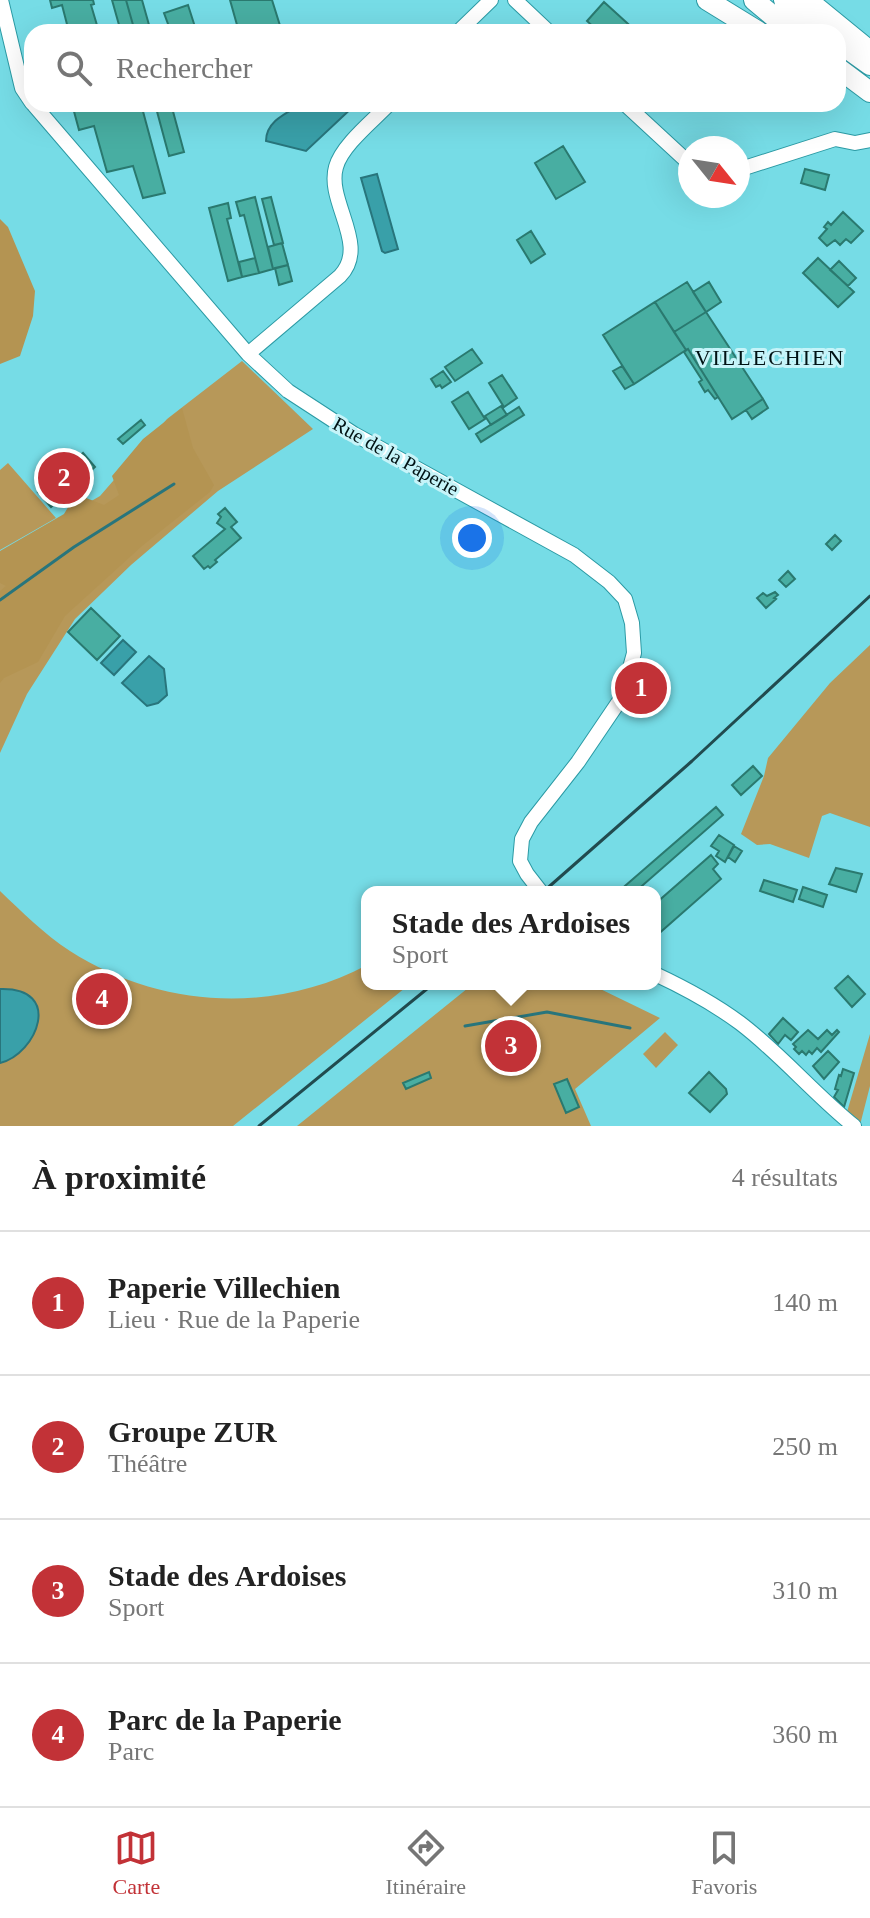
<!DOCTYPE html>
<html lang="fr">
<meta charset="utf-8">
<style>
body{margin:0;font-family:Georgia,serif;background:#f6f6f6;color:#222}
.compass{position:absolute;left:678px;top:136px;width:72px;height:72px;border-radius:50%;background:#fff;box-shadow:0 8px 32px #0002;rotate:120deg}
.you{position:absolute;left:472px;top:538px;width:28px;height:28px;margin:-20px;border:6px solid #fff;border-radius:50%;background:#1a73e8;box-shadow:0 0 0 12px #1a73e833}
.badge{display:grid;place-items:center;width:52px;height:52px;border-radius:50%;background:#c23237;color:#fff;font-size:26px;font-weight:700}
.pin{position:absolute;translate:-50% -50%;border:4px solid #fff;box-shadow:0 2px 8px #0006}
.popup{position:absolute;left:361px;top:886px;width:300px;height:104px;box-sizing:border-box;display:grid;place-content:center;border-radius:16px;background:#fff;filter:drop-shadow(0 2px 6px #0005);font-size:26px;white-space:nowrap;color:#767676}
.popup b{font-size:30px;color:#222}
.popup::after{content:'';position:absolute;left:50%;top:100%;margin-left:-16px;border:16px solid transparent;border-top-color:#fff}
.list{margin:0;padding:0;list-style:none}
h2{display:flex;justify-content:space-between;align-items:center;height:104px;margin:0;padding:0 32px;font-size:34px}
h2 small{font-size:26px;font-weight:400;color:#767676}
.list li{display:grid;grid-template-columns:52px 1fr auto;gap:24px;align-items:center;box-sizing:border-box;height:144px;padding:0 32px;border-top:2px solid #e0e0e0}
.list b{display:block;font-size:30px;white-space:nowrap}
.list p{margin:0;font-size:26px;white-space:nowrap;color:#767676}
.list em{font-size:26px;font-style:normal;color:#767676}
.icon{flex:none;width:44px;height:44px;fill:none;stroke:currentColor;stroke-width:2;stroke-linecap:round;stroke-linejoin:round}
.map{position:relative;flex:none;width:870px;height:1126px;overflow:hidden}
.search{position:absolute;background:#fff;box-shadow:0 8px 32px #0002;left:24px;right:24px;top:24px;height:88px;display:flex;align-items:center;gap:20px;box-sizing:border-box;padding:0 28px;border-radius:24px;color:#767676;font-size:30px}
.sheet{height:680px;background:#fff}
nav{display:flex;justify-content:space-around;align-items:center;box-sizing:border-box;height:112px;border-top:2px solid #e0e0e0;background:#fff;font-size:22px;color:#767676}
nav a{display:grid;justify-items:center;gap:4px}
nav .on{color:#c23237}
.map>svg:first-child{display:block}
</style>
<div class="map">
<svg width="870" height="1126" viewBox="0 0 870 1126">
<rect width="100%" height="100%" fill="#76dce6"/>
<path fill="#b79859" d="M 242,361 L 313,429 L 218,491 L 131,565 L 75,619 L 27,694 L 0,753 L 0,554 L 100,496 L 167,419 Z
M 8,463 L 56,518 L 0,550 L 0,470 Z
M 870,645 L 870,827 L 830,813 L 822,816 L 809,858 L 770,844 L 757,845 L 741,834 L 764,776 L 768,758 L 830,683 Z
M 0,891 C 22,912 44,934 70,951 C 159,1008 273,1015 367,965 L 367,984 L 410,984 L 233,1126 L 0,1126 Z
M 473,984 L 590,984 L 660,1018 L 575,1089 L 591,1126 L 297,1126 Z
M 665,1032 L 678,1045 L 656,1068 L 643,1054 Z
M 870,1034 L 870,1086 L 860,1125 L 847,1112 Z"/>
<path fill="#b49452" d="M 0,219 L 8,227 L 35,291 L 33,316 L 20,356 L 0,364 Z
M 182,408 L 193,448 L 214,485 L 210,492 L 142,546 L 65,616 L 38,662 L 4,678 L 0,683 L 0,591 L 6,586 L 0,583 L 0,551 L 64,514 L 76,494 L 104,505 L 119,495 L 112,476 L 143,439 Z"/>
<path fill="#39a0a9" stroke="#28757c" stroke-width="2" d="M 302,104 L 356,104 L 306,151 L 266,141 C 266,121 287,113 302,104 Z
M 377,174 L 398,249 L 385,253 L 382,251 L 361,178 Z
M 123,640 L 136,652 L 114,675 L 101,663 Z
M 149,656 L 164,669 L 167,695 L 158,703 L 147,706 L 122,683 Z
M 0,989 C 64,987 37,1054 0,1063 Z"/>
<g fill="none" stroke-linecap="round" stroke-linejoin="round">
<path stroke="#28757c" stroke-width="3" d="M 0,600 L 74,547 L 174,484
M 465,1026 L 547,1012 L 630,1028"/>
</g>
<path fill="#48aea2" stroke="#2a796f" stroke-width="2" d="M 50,0 L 93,0 L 94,4 L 91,5 L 99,32 L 69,32 L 62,5 L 52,8 Z
M 112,0 L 126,0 L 135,32 L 121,32 Z
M 126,0 L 142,0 L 151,32 L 135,32 Z
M 230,0 L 272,0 L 282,32 L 239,32 Z
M 604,2 L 637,32 L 599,32 L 587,21 Z
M 188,5 L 196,30 L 171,32 L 164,13 Z
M 72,104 L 141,104 L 165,193 L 143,198 L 133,166 L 107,172 L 94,126 L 79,130 Z
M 155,104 L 171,104 L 184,152 L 169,156 Z
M 563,146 L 585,182 L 556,199 L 535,163 Z
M 805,169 L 829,175 L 825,190 L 801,183 Z
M 255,197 L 273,269 L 259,273 L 244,215 L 240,216 L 236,202 Z
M 271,197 L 283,243 L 274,245 L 262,199 Z
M 228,203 L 231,218 L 227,219 L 242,277 L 228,281 L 209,208 Z
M 843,212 L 863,231 L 851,243 L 846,239 L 840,245 L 835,240 L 827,246 L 819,238 L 827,229 L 824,227 L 828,222 L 831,225 Z
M 531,231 L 545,254 L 531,263 L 517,240 Z
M 282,243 L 288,265 L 273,269 L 268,247 Z
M 255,258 L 259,273 L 242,277 L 239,262 Z
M 818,258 L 854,292 L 838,307 L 803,273 Z
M 839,261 L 856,278 L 848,286 L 830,270 Z
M 288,265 L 292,281 L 279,285 L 275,268 Z
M 687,282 L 706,312 L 674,332 L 655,302 Z
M 709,282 L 721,302 L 706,312 L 693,292 Z
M 655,302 L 686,350 L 634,384 L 603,335 Z
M 706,312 L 763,399 L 732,419 L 688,349 L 686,350 L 674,332 Z
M 472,349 L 482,363 L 455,381 L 445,367 Z
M 688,349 L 718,397 L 715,399 L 708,390 L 705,392 L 699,382 L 702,380 L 684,352 Z
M 622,366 L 634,384 L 625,389 L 613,371 Z
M 443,371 L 451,382 L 442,388 L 440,385 L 436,387 L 431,379 Z
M 502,375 L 517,398 L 504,407 L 489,383 Z
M 468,392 L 485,419 L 469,429 L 452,402 Z
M 763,399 L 768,408 L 752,419 L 746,410 Z
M 501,406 L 507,415 L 491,425 L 485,416 Z
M 519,407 L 524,415 L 481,442 L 476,434 Z
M 141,420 L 145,425 L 123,444 L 118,439 Z
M 83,453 L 95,467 L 51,507 L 38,492 Z
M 225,508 L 237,522 L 231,527 L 241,538 L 215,560 L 217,562 L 210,568 L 208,566 L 204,569 L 193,556 L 225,529 L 217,523 L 221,517 L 218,514 Z
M 835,535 L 841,541 L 832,550 L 826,544 Z
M 788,571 L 795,579 L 786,587 L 779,580 Z
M 775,592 L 778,595 L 774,598 L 776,599 L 766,608 L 757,598 L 763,593 L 767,596 Z
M 91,608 L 120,636 L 97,660 L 68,632 Z
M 753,766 L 762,776 L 741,795 L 732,785 Z
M 716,807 L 723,815 L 635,892 L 618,892 Z
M 719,835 L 734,845 L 725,862 L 716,856 L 719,851 L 711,846 Z
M 734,846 L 742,851 L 735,862 L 728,857 Z
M 711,855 L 718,864 L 713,869 L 721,879 L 656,936 L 655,904 Z
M 836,868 L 862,874 L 856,892 L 829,884 Z
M 764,880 L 797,890 L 793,902 L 760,891 Z
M 803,887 L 827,895 L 823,907 L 799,899 Z
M 848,976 L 865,994 L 852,1007 L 835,988 Z
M 783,1018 L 798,1032 L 791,1040 L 785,1035 L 778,1044 L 769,1034 Z
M 808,1030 L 818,1039 L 827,1030 L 832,1035 L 837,1030 L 839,1032 L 821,1052 L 817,1048 L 812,1054 L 809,1051 L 806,1055 L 802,1051 L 799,1054 L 794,1049 L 796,1047 L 793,1044 Z
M 828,1051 L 839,1062 L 824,1079 L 813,1066 Z
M 843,1069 L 854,1073 L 844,1107 L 834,1097 L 838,1090 L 835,1089 L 839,1075 L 841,1076 Z
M 429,1072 L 431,1078 L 406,1089 L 403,1083 Z
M 709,1072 L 726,1089 L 727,1094 L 710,1112 L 689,1093 Z
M 567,1079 L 579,1107 L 566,1113 L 554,1084 Z"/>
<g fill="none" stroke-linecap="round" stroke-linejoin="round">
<defs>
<path id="minor" d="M 1,0 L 22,88 L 32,103
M 515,0 L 549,32
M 458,32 L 491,0
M 33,104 L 248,354 L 288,391 L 354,434 L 574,555 L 609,582 L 625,599 L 632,623 L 634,653 L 622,697 L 578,762 L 531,822 L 522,839 L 520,861 L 527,874 L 541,892
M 625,104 L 690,164
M 738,170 L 835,139 L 855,143 L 870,140
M 248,354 L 340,276 C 370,245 326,202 336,167 C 342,145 374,120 389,104
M 655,974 C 685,988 713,1003 740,1023 C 781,1054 814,1094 854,1126"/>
<path id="major" d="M 809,0 L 870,50"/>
<path id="highway" d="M 707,0 L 759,32
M 754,0 L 792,32
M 784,0 L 823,32
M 838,42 L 870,65
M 838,68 L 870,92"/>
</defs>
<use href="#minor" stroke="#2b9aa4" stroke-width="16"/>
<use href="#major" stroke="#2b9aa4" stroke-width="20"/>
<use href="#highway" stroke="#2b9aa4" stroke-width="22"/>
<use href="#minor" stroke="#fff" stroke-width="14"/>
<use href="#major" stroke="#fff" stroke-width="18"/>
<use href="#highway" stroke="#fff" stroke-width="20"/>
<path stroke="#214b4f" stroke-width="3" d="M 543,892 L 692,761 L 870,596
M 259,1126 L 433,984"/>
</g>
<g text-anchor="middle" stroke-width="6" stroke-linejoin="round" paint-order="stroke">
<g font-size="20" fill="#001214" stroke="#c6f4f9">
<text transform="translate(396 456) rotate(29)" y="7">Rue de la Paperie</text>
</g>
<g font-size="22" letter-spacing="2" fill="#001214" stroke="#c6f4f9">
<text x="770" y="365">VILLECHIEN</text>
</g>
</g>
</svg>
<svg class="compass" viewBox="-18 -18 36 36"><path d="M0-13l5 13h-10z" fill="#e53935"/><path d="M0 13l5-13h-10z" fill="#767676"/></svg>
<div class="you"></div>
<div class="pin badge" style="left:641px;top:688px">1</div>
<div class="pin badge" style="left:64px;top:478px">2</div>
<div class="pin badge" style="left:511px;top:1046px">3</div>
<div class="popup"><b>Stade des Ardoises</b>Sport</div>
<div class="pin badge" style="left:102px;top:999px">4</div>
<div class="search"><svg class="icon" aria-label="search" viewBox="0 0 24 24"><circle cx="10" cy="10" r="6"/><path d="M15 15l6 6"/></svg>Rechercher</div>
</div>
<section class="sheet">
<h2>À proximité<small>4 résultats</small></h2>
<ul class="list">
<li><span class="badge">1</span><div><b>Paperie Villechien</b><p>Lieu · Rue de la Paperie</p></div><em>140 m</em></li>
<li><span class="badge">2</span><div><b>Groupe ZUR</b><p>Théâtre</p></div><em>250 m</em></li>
<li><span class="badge">3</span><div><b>Stade des Ardoises</b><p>Sport</p></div><em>310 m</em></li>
<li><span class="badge">4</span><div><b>Parc de la Paperie</b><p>Parc</p></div><em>360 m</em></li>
</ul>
</section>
<nav>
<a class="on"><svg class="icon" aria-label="map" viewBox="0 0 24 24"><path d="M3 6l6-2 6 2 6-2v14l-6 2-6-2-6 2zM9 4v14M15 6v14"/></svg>Carte</a>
<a><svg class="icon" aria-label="directions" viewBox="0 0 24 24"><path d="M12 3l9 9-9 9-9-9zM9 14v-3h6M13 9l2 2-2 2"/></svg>Itinéraire</a>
<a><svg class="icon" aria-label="saved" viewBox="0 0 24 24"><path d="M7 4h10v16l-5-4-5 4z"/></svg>Favoris</a>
</nav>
